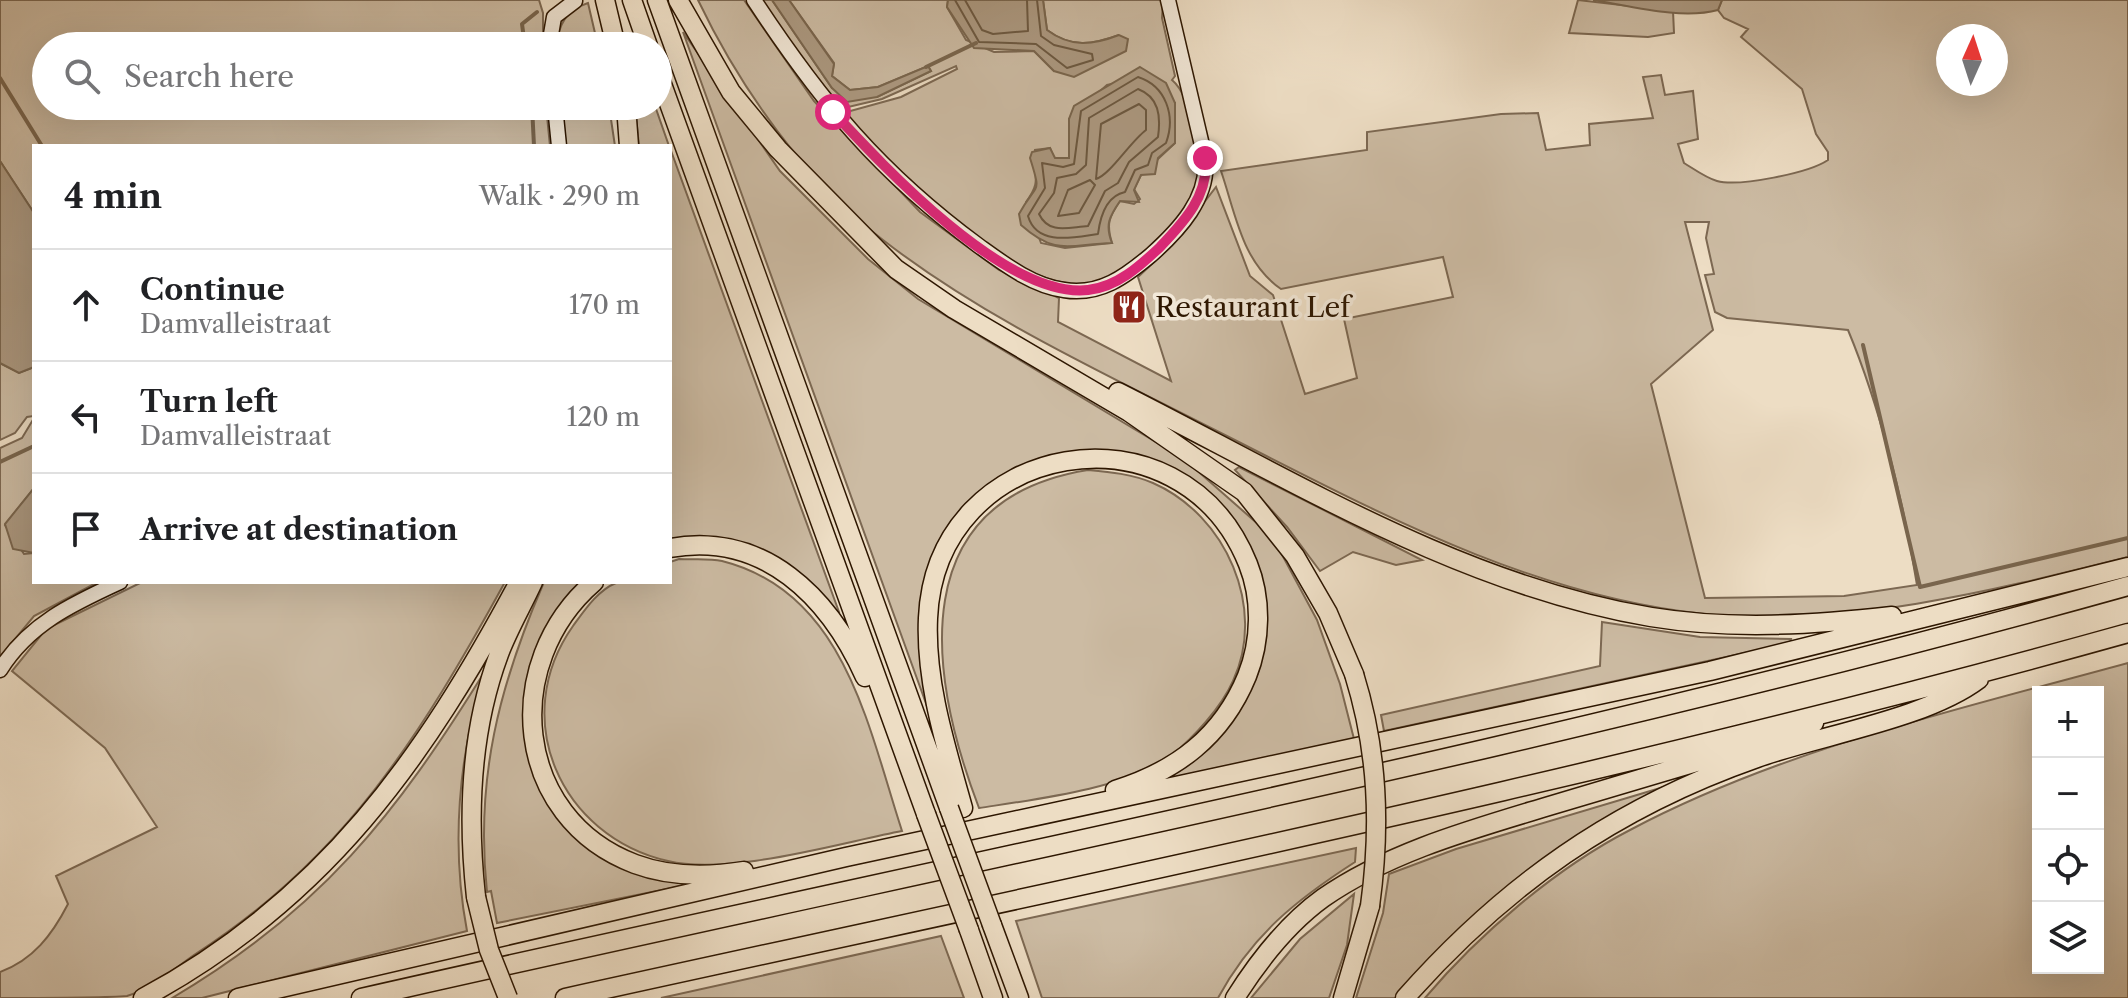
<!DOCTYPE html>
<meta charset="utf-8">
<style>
body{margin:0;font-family:"Libre Caslon Text",serif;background:#f6f6f6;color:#202124}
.controls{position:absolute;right:24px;bottom:24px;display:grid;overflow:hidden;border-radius:0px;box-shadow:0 8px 32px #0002}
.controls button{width:72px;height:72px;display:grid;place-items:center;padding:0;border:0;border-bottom:2px solid #e0e0e0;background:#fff;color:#202124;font:40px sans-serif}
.compass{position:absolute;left:1936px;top:24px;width:72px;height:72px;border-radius:50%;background:#fff;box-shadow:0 8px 32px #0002;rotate:3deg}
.stop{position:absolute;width:24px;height:24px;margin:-18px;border:6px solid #db2777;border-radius:50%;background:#fff}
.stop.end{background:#db2777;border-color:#fff;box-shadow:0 2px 8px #0008}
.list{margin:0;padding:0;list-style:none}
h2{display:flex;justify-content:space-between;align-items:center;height:104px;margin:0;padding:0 32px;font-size:34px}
h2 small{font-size:26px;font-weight:400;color:#757577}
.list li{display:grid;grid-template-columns:52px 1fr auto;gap:24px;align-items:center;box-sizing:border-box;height:112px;padding:0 32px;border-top:2px solid #e0e0e0}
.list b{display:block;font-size:30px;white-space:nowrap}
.list p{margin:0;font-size:26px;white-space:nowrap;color:#757577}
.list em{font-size:26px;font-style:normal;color:#757577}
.icon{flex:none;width:44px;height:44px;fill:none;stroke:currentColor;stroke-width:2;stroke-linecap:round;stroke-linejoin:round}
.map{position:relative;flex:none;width:2128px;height:998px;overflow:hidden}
.search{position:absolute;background:#fff;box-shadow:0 8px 32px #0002;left:32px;top:32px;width:640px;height:88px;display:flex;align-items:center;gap:20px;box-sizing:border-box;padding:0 28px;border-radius:44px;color:#757577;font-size:30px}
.panel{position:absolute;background:#fff;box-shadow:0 8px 32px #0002;left:32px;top:144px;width:640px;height:440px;border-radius:0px}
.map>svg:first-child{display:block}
</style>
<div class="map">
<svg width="2128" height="998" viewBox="0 0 2128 998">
<rect width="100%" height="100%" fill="#edddc4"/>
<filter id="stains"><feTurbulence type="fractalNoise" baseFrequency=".0025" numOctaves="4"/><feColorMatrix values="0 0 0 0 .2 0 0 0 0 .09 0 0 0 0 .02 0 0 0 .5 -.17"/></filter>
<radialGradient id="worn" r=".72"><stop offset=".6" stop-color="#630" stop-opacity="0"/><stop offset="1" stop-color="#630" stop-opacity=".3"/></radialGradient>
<path fill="#ccbba3" stroke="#7c6852" stroke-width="2" fill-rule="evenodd" d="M 0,0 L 539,0 L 543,13 L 543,46 L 46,46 L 46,106 L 546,106 L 550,146 L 34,146 L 34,213 L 0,161 Z
M 698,0 L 744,0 L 814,101 L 920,212 L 999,270 L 1059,298 L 1058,322 L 1171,381 L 1138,277 L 1169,248 L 1216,187 L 1250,276 L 1273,295 L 1305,394 L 1357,378 L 1344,319 L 1453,297 L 1443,257 L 1281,289 C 1242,262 1236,215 1221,171 L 1367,150 L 1367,132 L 1501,114 L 1538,113 L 1546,150 L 1590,145 L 1589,124 L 1653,118 L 1643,77 L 1661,75 L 1665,95 L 1693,91 L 1698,139 L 1678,144 L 1684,163 C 1694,169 1706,178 1717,181 C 1739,187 1809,173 1828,160 L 1828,152 L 1816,134 L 1802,89 L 1741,37 L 1748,29 L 1724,18 L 1718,10 L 1722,0 L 2128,0 L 2128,557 C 1992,591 1845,628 1704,614 C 1523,595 1365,505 1205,425 C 1095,369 981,316 883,240 C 805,180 740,88 698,0 ZM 1948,36 L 1996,36 L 1996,84 L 1948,84 ZM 1685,222 L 1709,222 L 1706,238 L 1714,274 L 1705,275 L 1715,312 L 1727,318 L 1848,330 C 1880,407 1904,503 1917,585 L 1844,596 L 1705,598 L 1651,384 L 1713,330 Z
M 760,0 L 772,0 L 832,88 L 877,97 L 931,71 L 928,66 L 878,87 L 850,90 L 832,76 L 834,63 L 789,0 L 948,0 L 947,7 L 966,40 L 994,52 L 1034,51 L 1054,71 L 1119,35 C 1092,45 1071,48 1047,30 L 1043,0 L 1163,0 L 1162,18 L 1175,76 L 1172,80 C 1184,90 1188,108 1191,123 C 1195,141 1201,159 1199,177 C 1194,214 1137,269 1103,281 C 1090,285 1074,285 1061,282 C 985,266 895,168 843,113 L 901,97 L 957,69 L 956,66 L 882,99 L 844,108 L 835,103 ZM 1116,83 L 1175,103 L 1175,143 L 1141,175 L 1134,189 L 1140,199 L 1134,204 L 1120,201 C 1109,217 1106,224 1112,243 L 1065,248 L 1041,243 L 1026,202 C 1044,178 1031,176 1035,150 L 1050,148 L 1054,158 L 1070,158 L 1069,119 L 1107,85 Z
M 1578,0 L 1673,11 L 1674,33 L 1648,37 L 1569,33 Z
M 588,3 L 598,46 L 556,46 C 559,24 566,10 588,3 Z
M 683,32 L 780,171 L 868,259 L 918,299 L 1184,459 L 1259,525 L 1279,549 L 1317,620 L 1340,684 L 1354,739 L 1162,780 L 1194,761 L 1251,689 L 1258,673 L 1266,638 L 1256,566 L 1234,524 L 1202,489 L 1188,479 L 1105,452 L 1076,452 L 1032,462 L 1000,477 L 968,507 L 929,577 L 928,709 Z
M 562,106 L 609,106 L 615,146 L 566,146 Z
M 635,106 L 655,106 L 669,146 L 639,146 Z
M 670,148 L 839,612 L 835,613 L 794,571 L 670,542 Z
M 0,363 L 19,373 L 34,367 L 34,416 L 27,417 L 15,433 L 0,440 Z
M 34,418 L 34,488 L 5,525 L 24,554 L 34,553 L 34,582 L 98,582 L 34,616 L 0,657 L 0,448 L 22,438 Z
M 1239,467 L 1422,560 L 1396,565 L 1353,552 L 1320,571 L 1287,527 L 1235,470 Z
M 1088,470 C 1110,472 1132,474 1153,483 C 1226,515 1267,608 1233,681 C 1221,708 1194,737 1171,756 C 1130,788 1031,800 979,808 C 928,674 903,500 1088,470 Z
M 679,559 C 693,560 708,558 722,561 C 845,592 868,727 902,831 C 839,843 729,876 668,861 C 560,836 508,718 573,626 C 584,611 598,590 616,583 C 630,578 654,582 670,582 L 670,562 Z
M 142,582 L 505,582 C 421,735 345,858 194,955 C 174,969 151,989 127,996 C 105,998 28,998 0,998 L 0,972 C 33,960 52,935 68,904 L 56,876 L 157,827 L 105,748 L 12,671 L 46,629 Z
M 544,582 L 586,582 L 568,599 L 526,726 L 577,833 L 692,884 L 497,923 L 491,891 L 487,892 C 475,779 499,686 544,582 Z
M 1602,622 L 1700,637 L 1791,639 L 1790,643 L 1384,731 L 1381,715 L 1600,666 Z
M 2128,663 L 2128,998 L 1425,998 C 1478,935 1556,868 1630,830 C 1785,748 1961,709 2128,663 ZM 2038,692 L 2098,692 L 2098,968 L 2038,968 Z
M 485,671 C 458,756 451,846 467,931 L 202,998 L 172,998 C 320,911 396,815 485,671 Z
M 1667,786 L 1603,822 L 1398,998 L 1356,998 L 1383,913 L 1389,874 L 1456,849 Z
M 1356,848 L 1355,862 C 1296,900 1252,935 1218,998 L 1042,998 L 1016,921 Z
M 1354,894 L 1347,945 L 1329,998 L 1251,998 L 1300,939 Z
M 941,936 L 964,998 L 661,998 Z"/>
<path fill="#ac9981" stroke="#79654d" stroke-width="2" d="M 772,0 L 789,0 L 834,64 L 832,76 L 850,90 L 878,87 L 928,66 L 931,71 L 877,97 L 847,102 L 832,88 Z
M 948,0 L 1043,0 L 1047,30 C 1071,48 1093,45 1119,35 L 1128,39 L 1126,51 L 1074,77 L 1054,71 L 1034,51 L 974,48 L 947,7 Z
M 1593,0 L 1722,0 L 1718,10 C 1681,20 1631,6 1593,0 Z
M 1140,67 L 1166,83 L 1175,103 L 1175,143 L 1158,158 L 1155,174 L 1141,175 L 1134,190 L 1139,202 L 1120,201 C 1109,217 1105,225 1112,243 C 1070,244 1057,257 1021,225 L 1019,214 C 1037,181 1042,196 1030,158 L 1032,152 L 1050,148 L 1055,158 L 1069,158 L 1069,119 L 1074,106 Z
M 0,161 L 34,213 L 34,367 L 19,373 L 0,363 Z
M 34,488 L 34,553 L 13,549 L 5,524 Z"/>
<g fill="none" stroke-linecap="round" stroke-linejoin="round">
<path stroke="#6c5840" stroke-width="2" d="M 955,0 L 979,42 L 1036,44 L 1067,68 L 1093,60 L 1092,54 L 1054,45 L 1041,36 L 1037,0
M 965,0 L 982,30 L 993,34 L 1028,31 L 1027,0
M 1138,77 C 1166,86 1176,116 1166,143 L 1152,153 L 1148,165 L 1135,170 L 1125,192 C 1106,196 1100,218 1098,234 C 1075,237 1037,247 1028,216 L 1045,188 L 1042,163 L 1063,167 L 1074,164 L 1081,111 Z
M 1138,89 C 1159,97 1161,116 1158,137 L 1129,162 L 1118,183 L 1105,191 L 1088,226 C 1069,227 1049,235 1039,214 L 1054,193 L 1057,178 L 1076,174 L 1086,165 L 1089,118 Z
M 1139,104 L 1146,110 L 1146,130 C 1130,142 1110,175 1096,179 L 1101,124 Z
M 1090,180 L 1095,185 L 1079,213 L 1058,216 L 1068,190 Z"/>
<path stroke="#79654d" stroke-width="4" d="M 525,46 L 522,24 L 537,12
M 926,67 L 976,43
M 0,78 L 42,146
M 532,106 L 534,146
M 1863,345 L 1920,587 L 2128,538
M 0,462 L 34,446"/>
<defs>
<path id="secondary" d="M 754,0 C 821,102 880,173 979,246 C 1004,264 1033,286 1064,290 C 1100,296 1126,276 1151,255 C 1179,230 1210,197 1205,158 L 1168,0
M 549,46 L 554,17 L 575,1
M 555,106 L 559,146
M 0,670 C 29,624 72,604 120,582"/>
<path id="highway" d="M 605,0 L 616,46
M 632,0 L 648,46
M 657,0 L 949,808
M 678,0 L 731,92 L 778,149 L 896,269 L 954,309 L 1129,412 L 1244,492 L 1295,556 L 1328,613 L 1354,674
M 658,73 L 926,814
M 626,106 L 629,146
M 1118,392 C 1289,478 1460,585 1651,617 C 1730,630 1813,625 1892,616
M 670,548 C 764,531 829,597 865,677
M 594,582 C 500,663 513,818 635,864 C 670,877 707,877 744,871
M 963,808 C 946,747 925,682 928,618 C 936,439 1181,397 1248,564 C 1262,599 1261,641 1247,676 C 1222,737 1176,771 1115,790
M 476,897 C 467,815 470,732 499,654 C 508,630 522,606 533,582
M 992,925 L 1019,998
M 969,930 L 993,998
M 143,998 C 325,900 424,759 519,582
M 238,998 L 846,857 L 1710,671 L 2128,567
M 361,998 C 951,864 1545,749 2128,586
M 565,998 C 1087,883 1613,777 2128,633
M 1235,998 C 1259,960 1287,924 1323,898 C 1389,852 1473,829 1549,806 C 1633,781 1717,756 1801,731 L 1814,723
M 1343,998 L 1370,906
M 1405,998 C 1505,885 1614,808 1757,758 C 1821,735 1926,719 1979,679"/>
</defs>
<use href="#secondary" stroke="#2d1600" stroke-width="17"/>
<use href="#highway" stroke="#2d1600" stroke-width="21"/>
<use href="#secondary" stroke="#f3e9d9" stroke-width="14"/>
<use href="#highway" stroke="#edddc4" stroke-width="18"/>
<defs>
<path id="highway-bridge" d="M 1354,674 C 1378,751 1381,826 1370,906
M 949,808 L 992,925
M 926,814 L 969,930
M 476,897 L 489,950 L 508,998"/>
</defs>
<use href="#highway-bridge" stroke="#2d1600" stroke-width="21" stroke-linecap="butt"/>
<use href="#highway-bridge" stroke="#edddc4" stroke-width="18"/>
</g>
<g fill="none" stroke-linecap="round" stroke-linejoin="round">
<path stroke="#db2777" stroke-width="10" d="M 833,112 C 885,168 1007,299 1088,290 C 1117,287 1140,266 1160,247 C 1184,222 1210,194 1205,158"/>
</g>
<defs>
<symbol id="restaurant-square" viewBox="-11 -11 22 22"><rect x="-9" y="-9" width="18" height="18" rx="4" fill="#8f2418" stroke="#f3e9d9"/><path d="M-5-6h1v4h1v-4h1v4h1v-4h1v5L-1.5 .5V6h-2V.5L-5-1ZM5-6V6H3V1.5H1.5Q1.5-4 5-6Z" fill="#fff"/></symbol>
</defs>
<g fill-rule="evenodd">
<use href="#restaurant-square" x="1109" y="287" width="40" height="40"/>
</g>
<g text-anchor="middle" stroke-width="7" stroke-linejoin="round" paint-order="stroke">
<g font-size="28" fill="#2d1600" stroke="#f3e9d9" text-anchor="start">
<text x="1155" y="317">Restaurant Lef</text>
</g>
</g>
<rect width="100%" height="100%" filter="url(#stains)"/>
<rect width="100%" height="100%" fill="url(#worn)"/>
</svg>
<div class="controls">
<button>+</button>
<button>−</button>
<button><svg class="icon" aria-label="locate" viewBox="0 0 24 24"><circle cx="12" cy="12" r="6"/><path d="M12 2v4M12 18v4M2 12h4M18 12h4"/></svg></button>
<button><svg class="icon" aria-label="layers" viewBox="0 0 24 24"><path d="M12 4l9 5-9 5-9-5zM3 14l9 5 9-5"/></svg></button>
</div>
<svg class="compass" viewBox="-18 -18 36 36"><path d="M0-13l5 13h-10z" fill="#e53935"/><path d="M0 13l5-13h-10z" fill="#757577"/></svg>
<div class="stop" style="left:833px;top:112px"></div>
<div class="stop end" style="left:1205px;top:158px"></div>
<div class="search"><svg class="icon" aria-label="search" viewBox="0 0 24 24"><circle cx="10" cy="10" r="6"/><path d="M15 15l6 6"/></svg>Search here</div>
<section class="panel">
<h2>4 min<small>Walk · 290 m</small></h2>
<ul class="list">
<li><svg class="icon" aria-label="ahead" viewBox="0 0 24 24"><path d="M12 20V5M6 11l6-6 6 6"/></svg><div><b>Continue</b><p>Damvalleistraat</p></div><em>170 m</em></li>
<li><svg class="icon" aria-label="left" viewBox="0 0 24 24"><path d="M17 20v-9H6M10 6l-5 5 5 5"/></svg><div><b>Turn left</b><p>Damvalleistraat</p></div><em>120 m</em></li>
<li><svg class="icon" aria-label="arrive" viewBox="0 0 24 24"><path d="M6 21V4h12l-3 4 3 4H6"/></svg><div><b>Arrive at destination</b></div></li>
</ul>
</section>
</div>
